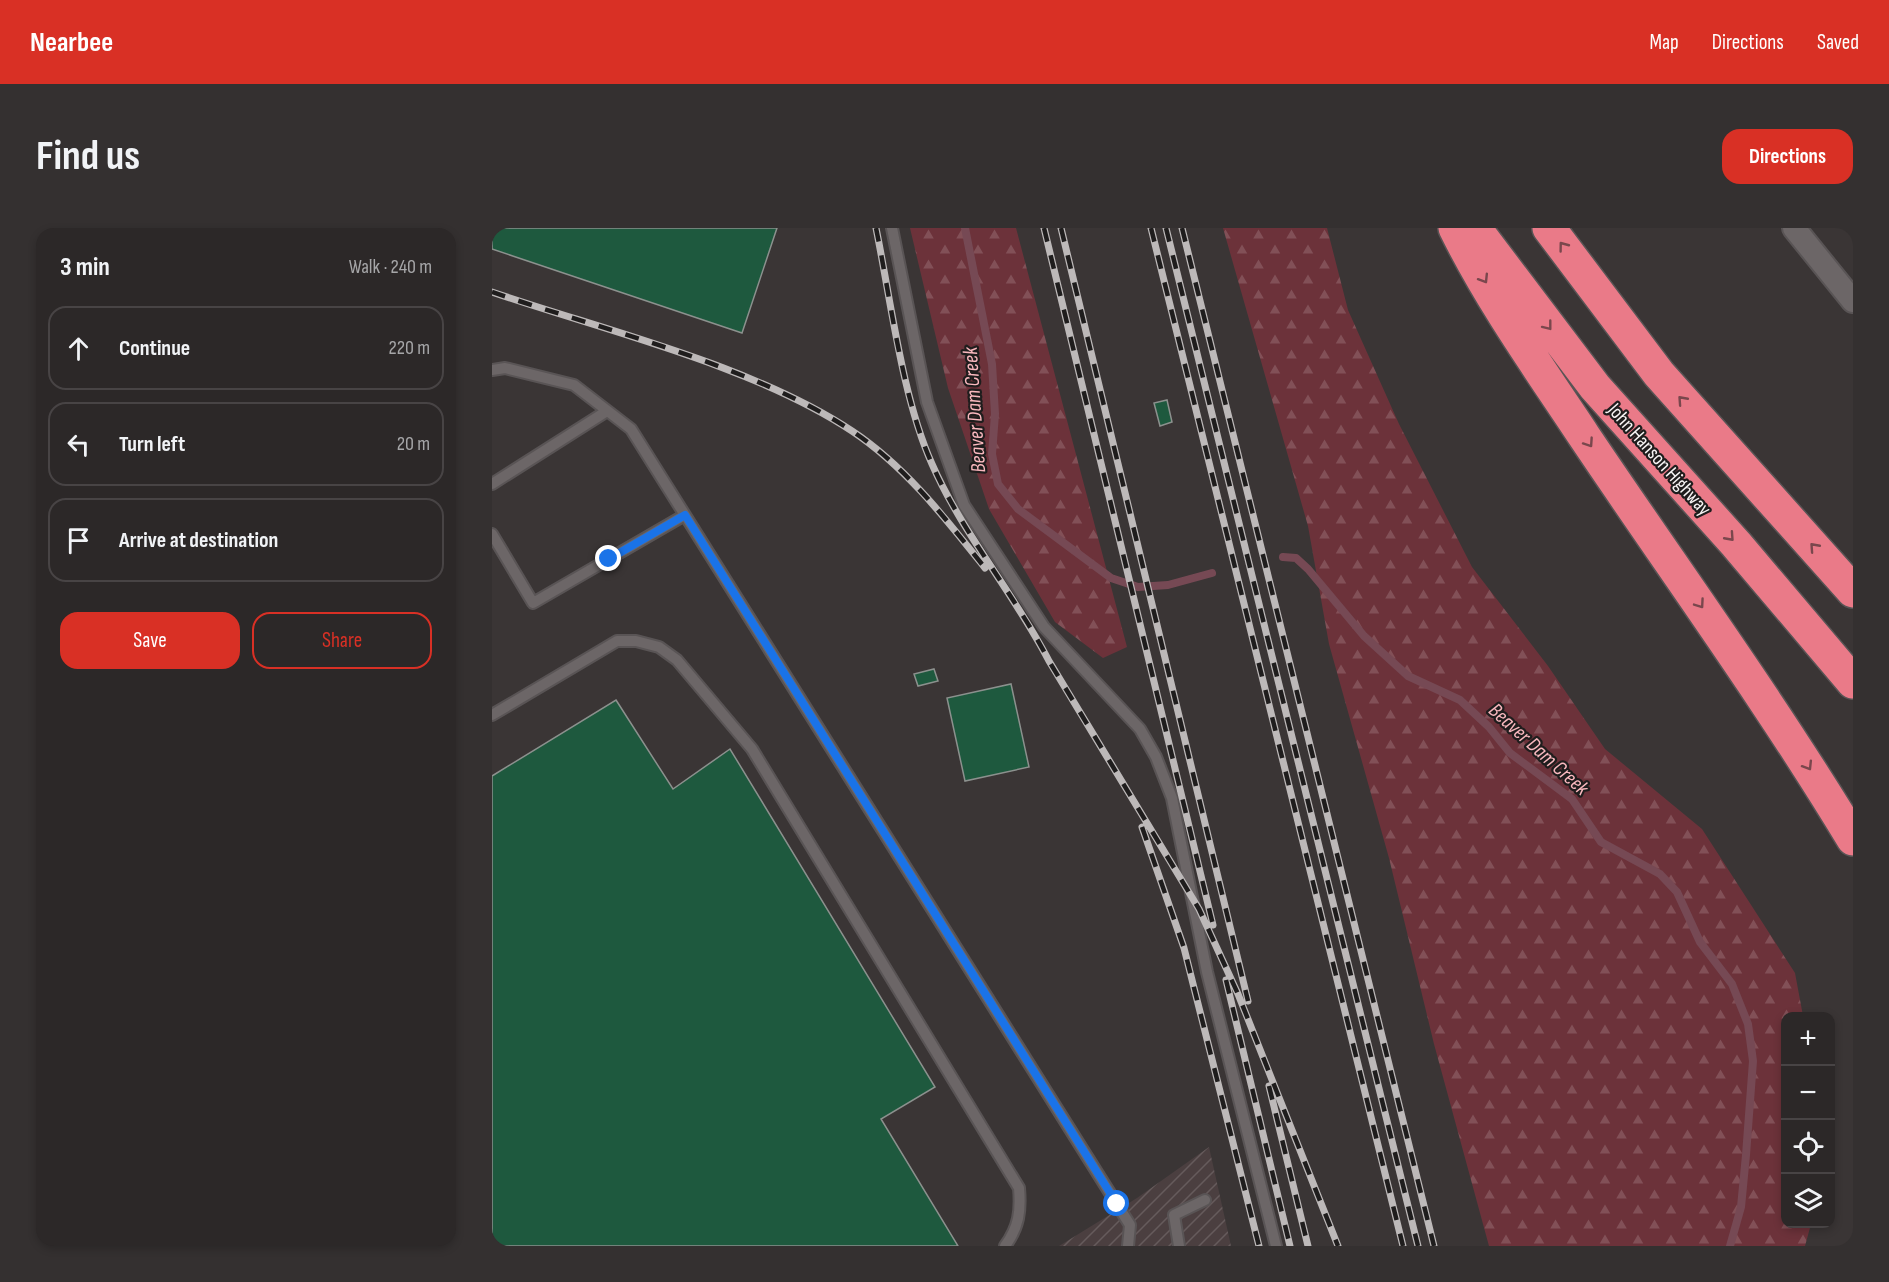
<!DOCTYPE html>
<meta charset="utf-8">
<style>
body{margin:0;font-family:"Sofia Sans Condensed",sans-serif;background:#343030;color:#f1f3f6}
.controls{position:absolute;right:18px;bottom:18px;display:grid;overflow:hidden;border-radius:12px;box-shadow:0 3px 9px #0003}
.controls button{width:54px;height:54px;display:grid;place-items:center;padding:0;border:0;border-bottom:2px solid #484445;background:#2c2828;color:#f1f3f6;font:30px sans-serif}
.stop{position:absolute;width:18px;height:18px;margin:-14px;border:4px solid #1a73e8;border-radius:50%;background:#fff}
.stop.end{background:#1a73e8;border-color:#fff;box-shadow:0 2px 6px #0008}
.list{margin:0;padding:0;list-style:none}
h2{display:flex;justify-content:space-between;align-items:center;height:78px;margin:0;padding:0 24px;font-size:26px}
h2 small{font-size:20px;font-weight:400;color:#a6a6a8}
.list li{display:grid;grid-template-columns:39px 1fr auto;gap:18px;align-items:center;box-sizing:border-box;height:84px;margin:0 12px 12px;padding:0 12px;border:2px solid #484445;border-radius:18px}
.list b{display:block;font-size:22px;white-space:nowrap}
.list em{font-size:20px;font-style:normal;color:#a6a6a8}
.actions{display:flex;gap:12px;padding:18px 24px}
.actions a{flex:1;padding:14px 0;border:2px solid #d93025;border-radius:18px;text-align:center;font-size:21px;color:#d93025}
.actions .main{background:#d93025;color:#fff}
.icon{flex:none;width:33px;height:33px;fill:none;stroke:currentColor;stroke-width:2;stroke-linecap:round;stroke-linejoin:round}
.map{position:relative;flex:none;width:1361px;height:1018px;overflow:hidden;border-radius:18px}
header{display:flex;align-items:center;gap:36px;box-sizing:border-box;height:84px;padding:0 30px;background:#d93025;color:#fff}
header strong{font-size:28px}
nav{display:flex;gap:33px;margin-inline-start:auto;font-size:21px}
.intro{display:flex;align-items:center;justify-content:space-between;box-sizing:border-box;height:144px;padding:0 36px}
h1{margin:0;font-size:42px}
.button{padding:15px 27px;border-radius:18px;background:#d93025;color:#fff;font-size:21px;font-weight:700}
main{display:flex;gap:36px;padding:0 36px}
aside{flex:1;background:#2c2828;border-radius:18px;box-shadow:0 3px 9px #0003}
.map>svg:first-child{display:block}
</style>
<header>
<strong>Nearbee</strong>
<nav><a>Map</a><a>Directions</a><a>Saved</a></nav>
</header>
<div class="intro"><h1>Find us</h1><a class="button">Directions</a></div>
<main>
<aside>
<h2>3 min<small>Walk · 240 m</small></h2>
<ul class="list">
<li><svg class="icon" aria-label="ahead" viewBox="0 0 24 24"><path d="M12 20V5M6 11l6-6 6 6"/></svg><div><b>Continue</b></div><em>220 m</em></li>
<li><svg class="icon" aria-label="left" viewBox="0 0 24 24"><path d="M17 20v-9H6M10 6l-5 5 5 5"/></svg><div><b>Turn left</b></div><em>20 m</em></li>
<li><svg class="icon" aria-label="arrive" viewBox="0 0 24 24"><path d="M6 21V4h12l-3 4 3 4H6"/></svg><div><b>Arrive at destination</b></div></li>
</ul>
<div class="actions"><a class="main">Save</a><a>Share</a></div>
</aside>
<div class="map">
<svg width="1361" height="1018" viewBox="0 0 1361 1018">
<defs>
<pattern id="industrial-furrows" width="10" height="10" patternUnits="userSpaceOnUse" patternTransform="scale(1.5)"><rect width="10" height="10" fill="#4b3f40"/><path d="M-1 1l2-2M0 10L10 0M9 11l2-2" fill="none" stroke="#665b5c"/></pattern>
<pattern id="forest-firs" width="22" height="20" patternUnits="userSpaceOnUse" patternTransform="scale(1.5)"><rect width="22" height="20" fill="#6c323a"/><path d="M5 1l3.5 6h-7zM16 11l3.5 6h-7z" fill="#825057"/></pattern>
</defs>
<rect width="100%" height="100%" fill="#3a3535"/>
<path fill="url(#industrial-furrows)" d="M 717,919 L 739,1018 L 567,1018 L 645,970 Z"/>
<path fill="url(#forest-firs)" d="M 418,0 L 524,0 L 635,419 L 611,430 L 563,394 L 497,281 L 456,160 Z
M 731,0 L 835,0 L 856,82 L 907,196 L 980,339 L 1056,438 L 1113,521 L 1210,601 L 1303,745 L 1311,788 L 1294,788 L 1294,996 L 1319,996 L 1313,1018 L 997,1018 L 942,816 L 897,630 L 837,416 L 816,298 Z"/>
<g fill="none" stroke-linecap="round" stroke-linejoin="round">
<path stroke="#764954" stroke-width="8" d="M 473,0 L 500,136 L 503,186 L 500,226 L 506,256 L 526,281 L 619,350 L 646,359 L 676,357 L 720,345
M 791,329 L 804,330 L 816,341 L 872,408 L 916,448 L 968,472 L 997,499 L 1018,525 L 1080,571 L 1109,614 L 1168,646 L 1185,664 L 1208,714 L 1240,756 L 1256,796 L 1261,833 L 1254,927 L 1249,979 L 1238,1018"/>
</g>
<path fill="#1e593e" stroke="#8c918e" stroke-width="1.5" d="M 0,0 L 285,0 L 250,105 L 0,21 Z
M 675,172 L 680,194 L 668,198 L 662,175 Z
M 442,441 L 446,453 L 426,458 L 422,446 Z
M 519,456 L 537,539 L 473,553 L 455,470 Z
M 124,472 L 181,561 L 238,521 L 443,859 L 389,891 L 466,1018 L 0,1018 L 0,548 Z"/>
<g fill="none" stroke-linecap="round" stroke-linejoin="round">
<defs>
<path id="service" d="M 400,0 L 435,174 L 472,277 L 552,399 L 648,501 L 664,529 L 680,570 L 715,744 L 784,1018
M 0,142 L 13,140 L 82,157 L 139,201 L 638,997 L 636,1018
M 0,256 L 115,183
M 0,306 L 41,375 L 193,287
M 0,487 L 125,413 L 144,413 L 167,419 L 185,432 L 260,521 L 527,960 C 529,983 527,999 513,1018
M 687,1018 L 682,987 L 713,972"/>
<path id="minor" d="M 1302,0 L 1361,73"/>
<path id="motorway" d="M 963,0 C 999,73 1047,140 1092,208 C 1182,342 1277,472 1361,611
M 1057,0 L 1167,146 L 1361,363
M 988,7 L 1103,159 L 1244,316 L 1361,454"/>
</defs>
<use href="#service" stroke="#595455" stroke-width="14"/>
<use href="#minor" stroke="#595455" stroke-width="26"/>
<use href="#motorway" stroke="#595455" stroke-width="36"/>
<use href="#service" stroke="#6c6667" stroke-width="10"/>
<use href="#minor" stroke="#6c6667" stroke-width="22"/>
<use href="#motorway" stroke="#ea7a88" stroke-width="33"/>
<defs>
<path id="rail" d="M 384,0 C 399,73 410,169 440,236 C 470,305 522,365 557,433 L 707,681 L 746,766 L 846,1018
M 552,0 L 721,697
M 569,0 L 756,773
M 659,0 L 911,1018
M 674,0 L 926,1018
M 690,0 L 942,1018
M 0,64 C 114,103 260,137 360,203 C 413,238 454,291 493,340
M 650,599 L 692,720 L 767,1018
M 734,752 L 798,1018
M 777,858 L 816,1018"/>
</defs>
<use href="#rail" stroke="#bdb9b9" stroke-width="7"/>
<use href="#rail" stroke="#1f1d1d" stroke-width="4.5" stroke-dasharray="14" stroke-linecap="butt"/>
</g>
<defs><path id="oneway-chevron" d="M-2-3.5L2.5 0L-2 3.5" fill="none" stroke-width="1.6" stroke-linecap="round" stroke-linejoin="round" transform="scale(1.5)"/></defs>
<g stroke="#7a474d">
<use href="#oneway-chevron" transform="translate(1071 18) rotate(-127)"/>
<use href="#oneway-chevron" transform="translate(992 51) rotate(58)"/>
<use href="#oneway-chevron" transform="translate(1056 98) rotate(52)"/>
<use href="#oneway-chevron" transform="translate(1190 172) rotate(-132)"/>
<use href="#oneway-chevron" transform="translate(1097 215) rotate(56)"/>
<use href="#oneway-chevron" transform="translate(1238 309) rotate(48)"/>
<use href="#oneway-chevron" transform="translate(1322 319) rotate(-132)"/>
<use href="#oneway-chevron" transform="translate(1208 376) rotate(55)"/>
<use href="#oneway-chevron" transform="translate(1316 538) rotate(58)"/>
</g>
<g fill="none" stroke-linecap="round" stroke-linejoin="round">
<path stroke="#1a73e8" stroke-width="8" d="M 117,331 L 193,287 L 625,976"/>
</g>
<g text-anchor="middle" stroke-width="4.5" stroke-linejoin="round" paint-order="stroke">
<g font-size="20" fill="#f7f4f4" stroke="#1f1d1d">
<text transform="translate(1168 231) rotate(48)" y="7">John Hanson Highway</text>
</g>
<g font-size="21" font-style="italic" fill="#f9b8be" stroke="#1f1d1d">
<text transform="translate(482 182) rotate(-94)" y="7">Beaver Dam Creek</text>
<text transform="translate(1047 521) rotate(42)" y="7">Beaver Dam Creek</text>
</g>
</g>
</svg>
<div class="controls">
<button>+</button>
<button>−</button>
<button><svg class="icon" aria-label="locate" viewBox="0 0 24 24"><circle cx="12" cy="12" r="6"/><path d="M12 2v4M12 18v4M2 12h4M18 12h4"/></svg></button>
<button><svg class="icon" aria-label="layers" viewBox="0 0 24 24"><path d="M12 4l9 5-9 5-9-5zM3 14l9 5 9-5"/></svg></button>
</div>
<div class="stop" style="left:625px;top:976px"></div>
<div class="stop end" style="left:117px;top:331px"></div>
</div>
</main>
